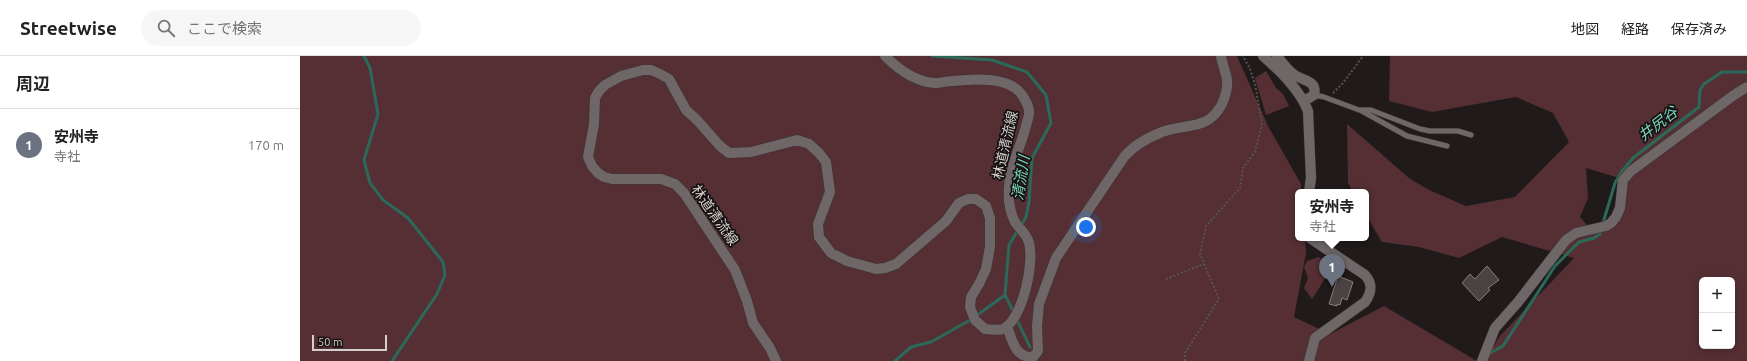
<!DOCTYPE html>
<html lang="ja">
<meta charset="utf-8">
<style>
body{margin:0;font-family:Ubuntu,"Noto Sans JP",sans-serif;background:#f6f6f6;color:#202124}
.controls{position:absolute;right:12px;bottom:12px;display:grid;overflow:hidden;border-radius:6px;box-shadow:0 2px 10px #0003}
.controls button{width:36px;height:36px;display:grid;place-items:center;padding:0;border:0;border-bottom:1px solid #e0e0e0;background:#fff;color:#202124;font:20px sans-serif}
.scale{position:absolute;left:12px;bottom:10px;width:75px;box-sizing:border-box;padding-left:4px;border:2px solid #d4d0d0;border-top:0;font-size:11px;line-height:14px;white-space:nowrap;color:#d4d0d0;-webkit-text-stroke:3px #171111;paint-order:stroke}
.you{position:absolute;left:786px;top:171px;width:14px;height:14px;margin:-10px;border:3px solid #fff;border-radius:50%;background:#1a73e8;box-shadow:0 0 0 6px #1a73e833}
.badge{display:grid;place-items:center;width:26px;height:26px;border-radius:50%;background:#7c3aed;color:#fff;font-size:13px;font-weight:700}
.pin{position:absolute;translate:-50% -33px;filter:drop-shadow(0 1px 2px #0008)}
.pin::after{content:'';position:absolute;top:21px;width:14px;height:12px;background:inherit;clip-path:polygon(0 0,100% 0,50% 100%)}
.popup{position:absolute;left:995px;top:133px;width:74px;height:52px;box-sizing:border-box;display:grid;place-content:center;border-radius:6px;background:#fff;filter:drop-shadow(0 1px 3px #0005);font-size:13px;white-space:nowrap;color:#757577}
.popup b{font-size:15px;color:#202124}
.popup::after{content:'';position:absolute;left:50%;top:100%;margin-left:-8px;border:8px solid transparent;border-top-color:#fff}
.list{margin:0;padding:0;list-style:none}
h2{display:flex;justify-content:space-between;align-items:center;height:52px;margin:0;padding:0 16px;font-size:17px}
h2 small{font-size:13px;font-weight:400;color:#757577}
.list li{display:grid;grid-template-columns:26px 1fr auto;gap:12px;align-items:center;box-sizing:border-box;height:72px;padding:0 16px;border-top:1px solid #e0e0e0}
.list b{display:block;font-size:15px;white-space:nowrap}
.list p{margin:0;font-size:13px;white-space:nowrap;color:#757577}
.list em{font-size:13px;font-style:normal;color:#757577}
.icon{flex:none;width:22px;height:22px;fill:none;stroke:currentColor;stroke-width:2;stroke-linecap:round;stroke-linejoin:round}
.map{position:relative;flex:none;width:1447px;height:305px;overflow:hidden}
header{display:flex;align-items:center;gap:24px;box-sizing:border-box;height:56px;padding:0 20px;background:#fff;border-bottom:1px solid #e0e0e0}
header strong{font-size:19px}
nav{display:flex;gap:22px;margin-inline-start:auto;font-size:14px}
.search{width:280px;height:36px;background:#f6f6f6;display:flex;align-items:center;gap:10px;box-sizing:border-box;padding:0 14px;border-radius:22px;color:#757577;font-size:15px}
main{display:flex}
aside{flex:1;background:#fff}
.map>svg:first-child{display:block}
</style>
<header>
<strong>Streetwise</strong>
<div class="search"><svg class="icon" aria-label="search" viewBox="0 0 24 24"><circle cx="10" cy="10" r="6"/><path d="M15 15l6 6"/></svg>ここで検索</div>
<nav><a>地図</a><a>経路</a><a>保存済み</a></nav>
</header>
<main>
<aside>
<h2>周辺<small></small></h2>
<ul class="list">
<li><span class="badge" style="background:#6b7280">1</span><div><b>安州寺</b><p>寺社</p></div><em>170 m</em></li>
</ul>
</aside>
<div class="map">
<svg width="1447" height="305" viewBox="0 0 1447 305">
<rect width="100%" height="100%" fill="#201a1a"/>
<path fill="#552f33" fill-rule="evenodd" d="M 0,0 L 937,0 L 968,70 L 1001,128 L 1001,136 L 998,136 L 998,182 L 1005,182 L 1006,197 L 994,261 L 1030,278 L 1084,250 L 1177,305 L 0,305 Z
M 1090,0 L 1447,0 L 1447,305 L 1184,305 L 1200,280 L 1274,202 L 1202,181 L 1159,202 L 1119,191 L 1082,186 L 1066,159 L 1066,136 L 1053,136 L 1048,127 L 1047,68 L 1109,122 L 1129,134 L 1166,150 L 1215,141 L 1269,86 L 1253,57 L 1216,41 L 1132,56 L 1089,45 ZM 1286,112 L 1326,124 L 1319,160 L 1306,172 L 1287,169 L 1280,161 L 1288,142 ZM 1402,224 L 1432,224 L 1432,290 L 1402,290 Z
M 966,15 L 976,32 L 983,38 L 989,50 L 966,59 L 955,22 Z
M 1019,201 L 1035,214 C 1024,219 1020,233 1012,243 L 1004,232 L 1008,222 L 1004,211 L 1007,205 Z"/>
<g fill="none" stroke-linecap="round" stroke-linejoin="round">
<path stroke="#2b695b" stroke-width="3" d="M 64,0 L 70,12 L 78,58 L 64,104 L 70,127 L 83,144 L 108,162 L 143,206 L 145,219 L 137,238 L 92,305
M 632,0 L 692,4 L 727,16 L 746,39 L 751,67 L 732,102 L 729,146 L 726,161 L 709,189 L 705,239
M 1303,167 L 1315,127 L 1322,115 L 1333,102 L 1399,51 L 1400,34 L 1404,28 L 1422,16 L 1447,16
M 705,239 L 714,257
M 676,260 L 705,239
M 716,262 L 730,291
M 1188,298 L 1203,290 L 1255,210 L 1279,186 L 1294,182 L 1300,178 L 1301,175
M 595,305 L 611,291 L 631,286 L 672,263"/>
</g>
<path fill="#4a4343" stroke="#857c7d" d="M 1187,210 L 1199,224 L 1188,232 L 1190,234 L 1179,245 L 1162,227 L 1170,218 L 1175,223 Z
M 1038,220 L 1053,226 L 1047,244 L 1042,242 L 1040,249 L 1037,248 L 1037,250 L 1029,248 Z"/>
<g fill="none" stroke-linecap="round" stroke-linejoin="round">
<defs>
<path id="service" d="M 1014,39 L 1024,41 L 1059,54 L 1071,54 L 1120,73 L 1130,75 L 1158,75 L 1171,79
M 1060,54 L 1107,80 L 1147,90"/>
<path id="minor" d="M 963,0 C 980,15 1000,34 1008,55 L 1011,122 L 1009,136
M 977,0 C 982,6 986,12 992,17 C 1000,25 1018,23 1014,39 L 1004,45
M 707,270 C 712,284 715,302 733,301 L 738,295 L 737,270 L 739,248 L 756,202 L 824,101 C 834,89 847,82 862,76 C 887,67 908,75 922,48 C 925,41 928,31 927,24 C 926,16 922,8 921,0
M 476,305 L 470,292 L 453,267 L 447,245 L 435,214 L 384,137 L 375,128 L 361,123 L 312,123 L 304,121 L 298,117 L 292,110 L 288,101 L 294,68 L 295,42 L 299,35 L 305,29 L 321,20 L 343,14 L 351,14 L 360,18 L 369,23 L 386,54 L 397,64 L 420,90 L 429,97 L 451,96 L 497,84 L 509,88 L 519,97 L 526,106 L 530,136 L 518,168 L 519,181 L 531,197 L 547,205 L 576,213 L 585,212 L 596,208 L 646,165 L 659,147 L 668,143 L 676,143 L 686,150 L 690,162 L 690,191 L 686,213 L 679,228 L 671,241 L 670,251 L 675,264 L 685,273 C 690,273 699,275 703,273 C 723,264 736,202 728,184 C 725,177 719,172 715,166 C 710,156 708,142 709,131 C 710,110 721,90 726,70 C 727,65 730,59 729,55 C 728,47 722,37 715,32 C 700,21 670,23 653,25 C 647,25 640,27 635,27 C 615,26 598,13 585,0
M 1009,305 L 1015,282 L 1065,246 C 1072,236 1073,228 1065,219 L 1010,182
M 1182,305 L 1195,272 L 1218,246 L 1266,184 L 1276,177 L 1306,170 L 1311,167 L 1316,161 L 1320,152 L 1323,124 L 1331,115 L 1434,39 L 1447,31"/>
</defs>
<use href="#service" stroke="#3a3636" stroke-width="6"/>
<use href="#minor" stroke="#3a3636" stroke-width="11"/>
<path stroke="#585353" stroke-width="2" stroke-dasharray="2 2" stroke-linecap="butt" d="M 1033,37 L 1043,27 L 1063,0
M 866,223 L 904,208
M 885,305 L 885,297 L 919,243 L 900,198 L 906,170 L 940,132 L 943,112 L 955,96 L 962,67 L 955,28 L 950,13 L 943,0"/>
<use href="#service" stroke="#6f6767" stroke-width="5"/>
<use href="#minor" stroke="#6f6767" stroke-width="10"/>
</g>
<g text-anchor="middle" stroke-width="3.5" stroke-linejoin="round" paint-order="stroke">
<g font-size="14" fill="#d4d0d0" stroke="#171111">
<text transform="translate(705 89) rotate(-77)" y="5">林道清流線</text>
<text transform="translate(415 159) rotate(55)" y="5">林道清流線</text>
</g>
<g font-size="15" font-style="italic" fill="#77d7c0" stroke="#171111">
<text transform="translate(1358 68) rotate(-38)" y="5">井尻谷</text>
<text transform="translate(721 122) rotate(-81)" y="5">清流川</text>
</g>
</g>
</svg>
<div class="controls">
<button>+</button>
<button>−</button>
</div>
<div class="scale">50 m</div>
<div class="you"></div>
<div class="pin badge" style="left:1032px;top:231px;background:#6b7280">1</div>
<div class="popup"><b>安州寺</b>寺社</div>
</div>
</main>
